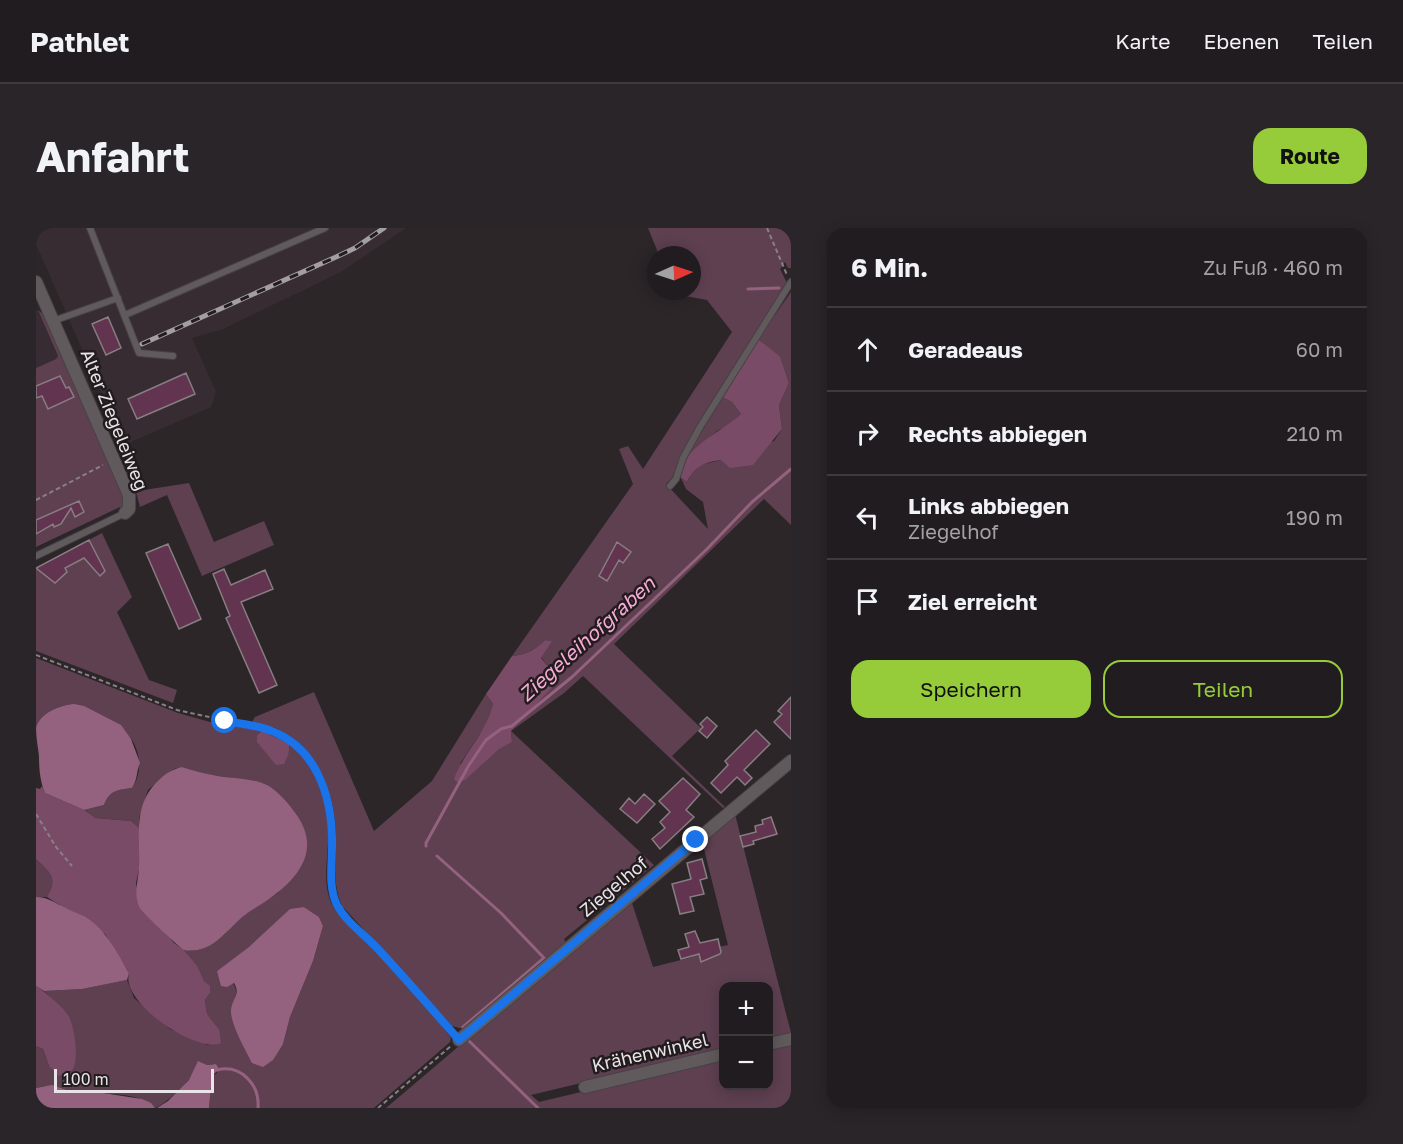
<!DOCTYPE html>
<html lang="de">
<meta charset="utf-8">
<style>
body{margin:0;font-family:"Golos Text",sans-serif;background:#292528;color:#f1f3f6}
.controls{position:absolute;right:18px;bottom:18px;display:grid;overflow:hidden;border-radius:12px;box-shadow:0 3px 15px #0003}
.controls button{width:54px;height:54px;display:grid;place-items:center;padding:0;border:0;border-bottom:2px solid #3e3a3d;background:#211c1f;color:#f1f3f6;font:30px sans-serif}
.compass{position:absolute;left:611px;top:18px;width:54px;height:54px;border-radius:50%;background:#211c1f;box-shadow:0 3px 15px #0003;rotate:87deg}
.scale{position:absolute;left:18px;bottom:15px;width:160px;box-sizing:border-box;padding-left:6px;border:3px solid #e9e4e7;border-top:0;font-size:16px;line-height:21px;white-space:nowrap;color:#e9e4e7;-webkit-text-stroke:4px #221c1f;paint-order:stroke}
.stop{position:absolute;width:18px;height:18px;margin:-14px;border:4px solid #1a73e8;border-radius:50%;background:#fff}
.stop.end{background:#1a73e8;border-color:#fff;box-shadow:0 2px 6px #0008}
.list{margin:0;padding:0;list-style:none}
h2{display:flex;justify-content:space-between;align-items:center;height:78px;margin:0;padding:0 24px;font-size:26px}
h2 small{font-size:20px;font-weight:400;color:#a2a1a4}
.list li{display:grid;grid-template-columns:39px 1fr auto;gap:18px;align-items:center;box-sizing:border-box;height:84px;padding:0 24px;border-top:2px solid #3e3a3d}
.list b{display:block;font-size:22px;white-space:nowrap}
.list p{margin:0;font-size:20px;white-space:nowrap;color:#a2a1a4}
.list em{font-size:20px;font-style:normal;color:#a2a1a4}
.actions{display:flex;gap:12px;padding:18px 24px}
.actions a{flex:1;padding:14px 0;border:2px solid #96cc39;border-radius:18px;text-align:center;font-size:21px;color:#96cc39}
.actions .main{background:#96cc39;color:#111}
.icon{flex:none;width:33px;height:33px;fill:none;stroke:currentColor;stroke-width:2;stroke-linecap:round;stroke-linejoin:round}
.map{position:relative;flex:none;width:755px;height:880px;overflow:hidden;border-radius:18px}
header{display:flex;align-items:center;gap:36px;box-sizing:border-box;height:84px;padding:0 30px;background:#211c1f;border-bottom:2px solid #3e3a3d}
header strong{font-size:28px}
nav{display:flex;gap:33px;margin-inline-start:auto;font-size:21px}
.intro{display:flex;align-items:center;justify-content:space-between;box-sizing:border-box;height:144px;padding:0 36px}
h1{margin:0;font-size:42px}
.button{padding:15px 27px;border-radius:18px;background:#96cc39;color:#111;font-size:21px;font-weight:700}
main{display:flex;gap:36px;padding:0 36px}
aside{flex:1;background:#211c1f;border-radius:18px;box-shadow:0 3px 15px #0003}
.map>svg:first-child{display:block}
</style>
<header>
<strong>Pathlet</strong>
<nav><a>Karte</a><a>Ebenen</a><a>Teilen</a></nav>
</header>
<div class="intro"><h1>Anfahrt</h1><a class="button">Route</a></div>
<main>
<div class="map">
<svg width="755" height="880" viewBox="0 0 755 880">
<rect width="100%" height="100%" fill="#2c2629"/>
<path fill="#382c33" d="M 0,0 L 370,0 L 305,44 L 187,101 L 156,110 L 180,164 L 175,179 L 88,217 L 0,16 Z
M 2,82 L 22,128 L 20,131 L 0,140 L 0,83 Z"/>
<path fill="#5e4051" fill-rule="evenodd" d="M 612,0 L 755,0 L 755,40 L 752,40 L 749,34 L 744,41 L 751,55 L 748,62 L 650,217 L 636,250 L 630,256 L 672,301 L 667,274 L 650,261 L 645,250 L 651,254 L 655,246 L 664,237 L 685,232 L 738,213 L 746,201 L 743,177 L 753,155 L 744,128 L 722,111 L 755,64 L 755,297 L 728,271 L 578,416 L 665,500 L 636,528 L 689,579 L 687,580 L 547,448 L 528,465 L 475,503 L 618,637 L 528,711 L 531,717 L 427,801 L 416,798 L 306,678 C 296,656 300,633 300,610 C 300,567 282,517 239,500 C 232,497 224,496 216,494 L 219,489 L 278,464 L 338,603 L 396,553 L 450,466 L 457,476 L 454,491 L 424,536 L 476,514 L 475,503 L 522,452 L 505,429 L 515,413 L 509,412 C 498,423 491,426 476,428 L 597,256 L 583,221 L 592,218 L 607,241 L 696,104 L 671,72 L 639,66 L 638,63 L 656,63 L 656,27 L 623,27 Z
M 2,82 L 10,88 L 92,275 L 85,283 L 84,279 L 0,319 L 0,140 L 20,131 L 22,128 Z
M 686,169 L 696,174 L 705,186 L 697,195 L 681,203 L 648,233 Z
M 153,255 L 178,314 L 228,293 L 238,317 L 166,348 L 131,267 L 104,279 L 100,264 L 106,257 L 108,262 Z
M 66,305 L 96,369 L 81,384 L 113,452 L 141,462 L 137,475 L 0,423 L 0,340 Z
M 0,430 L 142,485 L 174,494 L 226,503 L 221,507 L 254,520 L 254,516 C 283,541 294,578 292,615 C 291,633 288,652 293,669 C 299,690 324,705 338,720 C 365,748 389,777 413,807 L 415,810 L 414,814 L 338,880 L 173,880 L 176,848 L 181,845 L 180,836 L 170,837 L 165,834 C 158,838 159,842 155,849 C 150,857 128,877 119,880 C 105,863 62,866 41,865 C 24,864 21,855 0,860 L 0,818 L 7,821 L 13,838 L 32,787 L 8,763 L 46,761 L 91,752 L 98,770 L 134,801 L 172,817 L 183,801 L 171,786 L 169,772 L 174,765 C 166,749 159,736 148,722 L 163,722 L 188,707 L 201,691 L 243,664 L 231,557 L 217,553 L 167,546 L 146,539 L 138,541 L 112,562 L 103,590 L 103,600 L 95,593 L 60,590 L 48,582 L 68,577 C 74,562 81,562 96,560 C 106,546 105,526 96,512 C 91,505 80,500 73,495 C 66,490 58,484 50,480 C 31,471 8,482 0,501 ZM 268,679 L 283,689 L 287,698 L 277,733 L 254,789 L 247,816 L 195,783 C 204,758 202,758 181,743 Z
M 699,586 L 755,805 L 733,811 L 732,758 L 688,758 L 687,821 L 495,867 L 503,874 L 687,830 L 688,858 L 732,858 L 733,820 L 755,815 L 755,880 L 350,880 L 595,672 L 617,739 L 653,730 L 673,721 L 692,717 L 666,613 Z
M 0,631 C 15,646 22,649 11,669 L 0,669 Z"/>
<path fill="#7a4b67" d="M 722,111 L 744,128 L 753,155 L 743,177 L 746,201 L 717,237 L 694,240 L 685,232 C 668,234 658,239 651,254 L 645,250 C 640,223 689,202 705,186 L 696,174 L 686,169 Z
M 509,412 L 516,413 L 505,430 L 523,452 L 475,503 L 476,514 L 463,521 L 429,552 L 421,554 L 418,551 C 428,524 451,504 457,476 L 450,466 L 476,428 C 491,426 498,423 509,412 Z
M 226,503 L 254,516 L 252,527 L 248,536 L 240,537 L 221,514 L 221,507 Z
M 6,558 L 9,565 L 48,582 L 60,590 L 95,593 L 103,600 L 103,641 L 100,655 L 105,682 L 129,704 L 138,715 L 148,722 L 161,738 L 168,753 L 174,758 L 174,765 L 169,772 L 171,786 L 183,801 L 185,815 C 160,826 84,774 93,745 L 69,706 L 11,669 C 22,649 15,646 0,631 L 0,560 L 4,561 Z
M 0,758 C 8,763 27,779 32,787 C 38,796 44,833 36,842 C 33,844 27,847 23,848 L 13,838 L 7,821 L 0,818 Z"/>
<path fill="#94627f" d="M 38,476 L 48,478 L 85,497 L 95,511 L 104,535 C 100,544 102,551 96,560 C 81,562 74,562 68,577 L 48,582 L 9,565 C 4,553 3,541 3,528 C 2,519 0,510 0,500 C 4,485 24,477 38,476 Z
M 146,539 C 158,543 169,546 182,548 C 197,551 217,550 231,557 C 242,563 253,576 260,586 C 291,629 251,661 216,682 C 197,693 185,717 162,722 C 159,722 151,723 148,722 C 145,721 108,686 105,682 C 96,668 103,652 103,637 C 104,605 97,576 123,552 C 130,545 137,541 146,539 Z
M 0,669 C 13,669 18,675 30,680 C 36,684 45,686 51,690 C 70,702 82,726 93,745 L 91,752 L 46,761 L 8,763 L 0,758 Z
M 268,679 L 283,689 L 287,698 L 277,733 L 254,789 L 247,816 L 237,832 L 227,839 L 216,835 C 210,823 194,795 195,782 C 196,771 205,766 198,755 L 191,759 L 185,758 L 181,743 L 213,719 L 254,681 Z
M 162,833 L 171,837 L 180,836 L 183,841 L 176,848 L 173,880 L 121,880 L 132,873 L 153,852 Z
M 16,857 L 39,865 L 67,865 L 106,871 L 115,875 L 119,880 L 0,880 L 0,860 Z"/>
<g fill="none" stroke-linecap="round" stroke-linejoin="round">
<path stroke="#94627f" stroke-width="3" d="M 712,61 L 743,60
M 390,618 L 390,615 L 433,537 L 450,512 L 465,501 L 476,498 L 536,449 L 671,321 L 716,274 L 755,241
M 401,628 L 465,685 L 508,730 L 427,799
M 432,812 L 502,880
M 181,842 C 205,836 224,857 222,880"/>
</g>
<path fill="#62344f" stroke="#867e82" stroke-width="1.5" d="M 72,89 L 85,120 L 70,127 L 56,96 Z
M 150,145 L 159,166 L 101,191 L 92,171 Z
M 24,148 L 30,160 L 33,159 L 38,169 L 12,181 L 6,168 L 0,170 L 0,158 Z
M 43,273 L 48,284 L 39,289 L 35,280 L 25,296 L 18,299 L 17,296 L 0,306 L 0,292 Z
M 53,312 L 69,343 L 64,348 L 48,330 L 29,340 L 31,344 L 19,355 L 0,340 Z
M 581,314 L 595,324 L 587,335 L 583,332 L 571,353 L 563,348 Z
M 132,316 L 165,391 L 143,401 L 110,325 Z
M 188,341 L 195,357 L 229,342 L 237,361 L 205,374 L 241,457 L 223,465 L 190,390 L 194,388 L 177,346 Z
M 755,469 L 755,511 L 738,494 L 746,486 L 742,483 Z
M 671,489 L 681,498 L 671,510 L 663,503 L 667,499 L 664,496 Z
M 720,502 L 734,516 L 708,542 L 716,550 L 709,557 L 701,549 L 685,565 L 675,555 L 692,537 L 689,533 Z
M 647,550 L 664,566 L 650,582 L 658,589 L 624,621 L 616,611 L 629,600 L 624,594 L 634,584 L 623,573 Z
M 608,566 L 619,576 L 601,595 L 584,581 L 593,570 L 599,576 Z
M 735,589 L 741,606 L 717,613 L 718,616 L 707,619 L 704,608 L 720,604 L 719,598 L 727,596 L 726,592 Z
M 666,631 L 671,650 L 664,652 L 668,666 L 654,669 L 658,683 L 644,686 L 636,656 L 655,651 L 651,635 Z
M 659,703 L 664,715 L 682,711 L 685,724 L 684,726 L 665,734 L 663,726 L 645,731 L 642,722 L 653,719 L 649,706 Z"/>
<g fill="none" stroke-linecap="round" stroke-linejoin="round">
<defs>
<path id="lane" d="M 54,0 L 103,125 L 137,128
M 89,87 L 289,0
M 17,93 L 82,70
M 634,258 L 640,251 L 647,230 L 664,199 L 755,54
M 0,328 L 89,285"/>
<path id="street" d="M 0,54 L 93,267 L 93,281 L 89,285
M 423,812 L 755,533
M 732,816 L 755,811
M 549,859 L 688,826"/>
</defs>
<use href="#lane" stroke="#474245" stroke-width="8"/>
<use href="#street" stroke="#474245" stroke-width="14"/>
<path stroke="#868184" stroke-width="2" stroke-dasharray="4.5 3" stroke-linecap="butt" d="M 731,0 L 751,47
M 0,272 L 67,237
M 0,427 L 141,482 L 237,503 L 261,518 L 273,531 L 284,549 L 291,572 L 296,609 L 296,659 L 302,679 L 309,689 L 357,737 L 417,804
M 0,586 L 20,619 L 36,638
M 342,880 L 415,818"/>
<use href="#lane" stroke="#615a5d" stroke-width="6"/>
<use href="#street" stroke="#615a5d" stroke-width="12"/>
<defs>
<path id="rail" d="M 106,116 L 300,29 L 319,20 L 348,0"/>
</defs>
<use href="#rail" stroke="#a39ea1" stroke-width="5"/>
<use href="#rail" stroke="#221c1f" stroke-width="3" stroke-dasharray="9" stroke-linecap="butt"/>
</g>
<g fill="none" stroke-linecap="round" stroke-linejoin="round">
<path stroke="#1a73e8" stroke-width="8" d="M 189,493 C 206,496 223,497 238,504 C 280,521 295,567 296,609 C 297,631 291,657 301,677 C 310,694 328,706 341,720 C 369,750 396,781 423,812 L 660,612"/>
</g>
<g text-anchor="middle" stroke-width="5" stroke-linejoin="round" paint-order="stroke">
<g font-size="18" fill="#e9e4e7" stroke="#221c1f">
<text transform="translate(78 192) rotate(68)" y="6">Alter Ziegeleiweg</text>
<text transform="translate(578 659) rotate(-40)" y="6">Ziegelhof</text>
<text transform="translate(614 825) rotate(-13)" y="6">Krähenwinkel</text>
</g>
<g font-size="20" font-style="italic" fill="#f7aad6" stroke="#221c1f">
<text transform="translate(551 411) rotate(-42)" y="7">Ziegeleihofgraben</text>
</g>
</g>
</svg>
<div class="controls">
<button>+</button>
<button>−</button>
</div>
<svg class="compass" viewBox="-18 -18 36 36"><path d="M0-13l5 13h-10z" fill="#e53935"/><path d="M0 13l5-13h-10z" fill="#a2a1a4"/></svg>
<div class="scale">100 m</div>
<div class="stop" style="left:189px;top:493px"></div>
<div class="stop end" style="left:660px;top:612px"></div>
</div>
<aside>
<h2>6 Min.<small>Zu Fuß · 460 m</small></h2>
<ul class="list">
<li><svg class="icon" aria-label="ahead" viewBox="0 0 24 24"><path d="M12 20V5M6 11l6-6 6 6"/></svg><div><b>Geradeaus</b></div><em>60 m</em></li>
<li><svg class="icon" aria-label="right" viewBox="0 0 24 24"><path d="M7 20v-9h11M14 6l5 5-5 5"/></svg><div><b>Rechts abbiegen</b></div><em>210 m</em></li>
<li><svg class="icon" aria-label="left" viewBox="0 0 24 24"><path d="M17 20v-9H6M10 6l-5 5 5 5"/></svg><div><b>Links abbiegen</b><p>Ziegelhof</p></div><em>190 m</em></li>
<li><svg class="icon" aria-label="arrive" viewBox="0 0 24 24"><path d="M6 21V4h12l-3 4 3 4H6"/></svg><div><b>Ziel erreicht</b></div></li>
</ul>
<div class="actions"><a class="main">Speichern</a><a>Teilen</a></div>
</aside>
</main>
